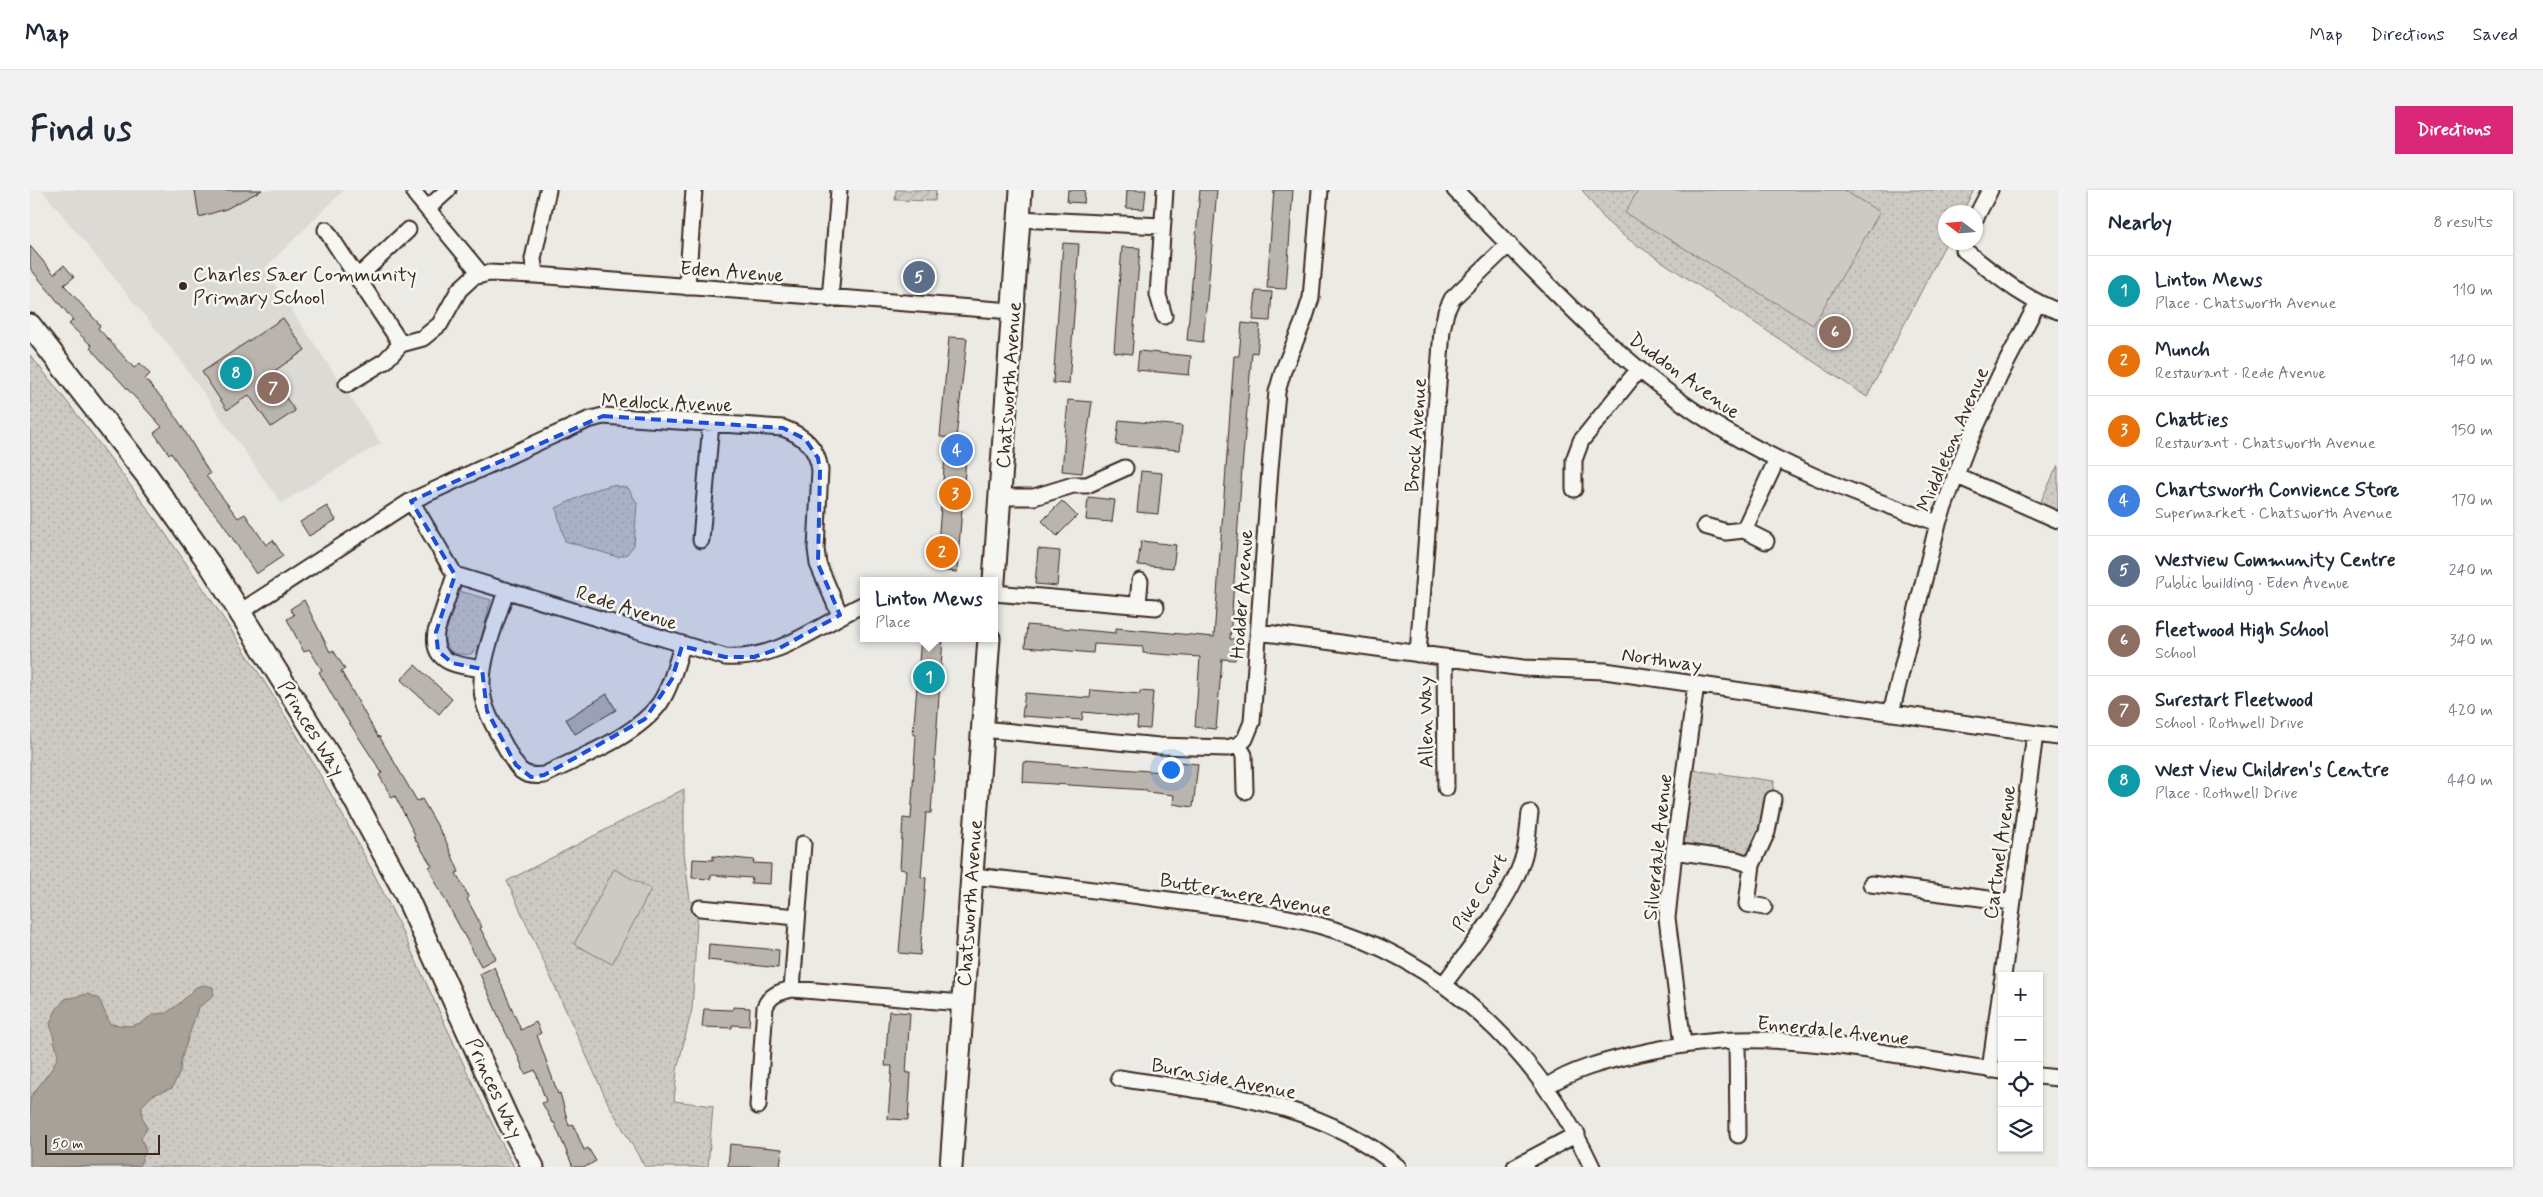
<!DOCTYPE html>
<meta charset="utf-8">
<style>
body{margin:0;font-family:Mynerve,sans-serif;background:#f2f2f3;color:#1f2937}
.controls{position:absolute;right:15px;bottom:15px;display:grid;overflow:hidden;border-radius:0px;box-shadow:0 1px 4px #0004}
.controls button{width:45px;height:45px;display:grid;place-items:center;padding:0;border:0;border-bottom:1px solid #e0e1e3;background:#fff;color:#1f2937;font:25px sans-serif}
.compass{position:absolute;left:1908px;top:15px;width:45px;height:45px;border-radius:50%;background:#fff;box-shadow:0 1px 4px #0004;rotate:286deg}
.scale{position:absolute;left:15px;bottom:12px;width:115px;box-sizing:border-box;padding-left:5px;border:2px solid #3b2a1e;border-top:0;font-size:14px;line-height:18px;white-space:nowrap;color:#3b2a1e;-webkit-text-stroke:4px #f6f6f2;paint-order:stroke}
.you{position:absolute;left:1140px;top:579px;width:18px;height:18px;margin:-12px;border:4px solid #fff;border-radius:50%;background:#1a73e8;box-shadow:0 0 0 8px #1a73e833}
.badge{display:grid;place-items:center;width:32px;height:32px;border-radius:50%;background:#db2777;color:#fff;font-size:16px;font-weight:700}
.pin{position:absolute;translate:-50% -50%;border:2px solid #fff;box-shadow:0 1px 5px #0006}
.popup{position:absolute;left:830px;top:387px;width:138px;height:65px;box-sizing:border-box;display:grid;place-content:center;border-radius:0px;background:#fff;filter:drop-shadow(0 1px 4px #0005);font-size:16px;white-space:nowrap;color:#747a83}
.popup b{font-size:19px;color:#1f2937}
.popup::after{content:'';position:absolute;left:50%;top:100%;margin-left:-10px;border:10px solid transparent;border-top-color:#fff}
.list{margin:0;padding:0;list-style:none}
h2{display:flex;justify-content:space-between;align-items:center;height:65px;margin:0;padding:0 20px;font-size:21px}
h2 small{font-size:16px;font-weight:400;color:#747a83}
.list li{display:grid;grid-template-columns:32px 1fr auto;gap:15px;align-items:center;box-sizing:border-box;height:70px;padding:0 20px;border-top:1px solid #e0e1e3}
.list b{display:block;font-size:19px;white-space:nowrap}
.list p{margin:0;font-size:16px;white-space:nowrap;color:#747a83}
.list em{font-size:16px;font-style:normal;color:#747a83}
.icon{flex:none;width:28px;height:28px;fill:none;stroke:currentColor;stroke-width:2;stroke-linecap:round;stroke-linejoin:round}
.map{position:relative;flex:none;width:2028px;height:977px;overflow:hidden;border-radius:0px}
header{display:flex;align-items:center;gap:30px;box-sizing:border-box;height:70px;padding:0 25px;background:#fff;border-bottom:1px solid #e0e1e3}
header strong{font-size:24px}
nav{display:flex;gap:28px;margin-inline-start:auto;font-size:18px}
.intro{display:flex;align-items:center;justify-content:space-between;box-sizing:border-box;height:120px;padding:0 30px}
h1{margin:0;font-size:35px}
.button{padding:12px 22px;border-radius:0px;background:#db2777;color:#fff;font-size:18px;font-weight:700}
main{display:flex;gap:30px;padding:0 30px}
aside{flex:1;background:#fff;border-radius:0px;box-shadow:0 1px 4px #0004}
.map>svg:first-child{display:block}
</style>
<header>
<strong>Map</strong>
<nav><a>Map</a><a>Directions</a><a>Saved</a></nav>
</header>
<div class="intro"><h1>Find us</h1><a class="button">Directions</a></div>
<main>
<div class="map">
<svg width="2028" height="977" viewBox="0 0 2028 977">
<defs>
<pattern id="grass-dots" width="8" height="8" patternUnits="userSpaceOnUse" patternTransform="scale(1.25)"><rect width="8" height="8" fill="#cdcac4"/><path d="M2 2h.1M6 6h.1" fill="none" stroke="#b1aea8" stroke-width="1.8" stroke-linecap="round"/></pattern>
<pattern id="garden-furrows" width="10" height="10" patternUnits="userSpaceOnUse" patternTransform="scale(1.25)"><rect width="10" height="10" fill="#cdcac4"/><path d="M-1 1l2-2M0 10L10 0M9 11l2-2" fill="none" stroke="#b1aea8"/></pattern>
</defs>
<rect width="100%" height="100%" fill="#ebeae5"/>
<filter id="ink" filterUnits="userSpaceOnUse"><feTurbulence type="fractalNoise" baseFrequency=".02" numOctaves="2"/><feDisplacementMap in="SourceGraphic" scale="10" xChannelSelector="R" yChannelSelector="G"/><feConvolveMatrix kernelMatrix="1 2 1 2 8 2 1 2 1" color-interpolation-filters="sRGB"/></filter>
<g filter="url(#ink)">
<path fill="#dcdad4" d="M 12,0 L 314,0 L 234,79 L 351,253 L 251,313 L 146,164 Z"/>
<path fill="url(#grass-dots)" stroke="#847a71" d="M 1552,0 L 1944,0 L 1932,22 L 1916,22 L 1916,53 L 1837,207 L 1595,47 L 1576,31 Z
M 0,165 C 129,325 247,497 342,680 C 392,778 433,880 484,977 L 0,977 Z
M 2028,275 L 2028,330 L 2006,321 Z
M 582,295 L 598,298 L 607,313 L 604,355 L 597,364 L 588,367 L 535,351 L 526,318 L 564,300 Z
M 426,400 L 461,410 L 450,454 L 441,464 C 398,470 419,423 426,400 Z
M 1655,579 L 1744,591 L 1743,609 L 1722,675 L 1644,661 Z
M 654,599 L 654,662 L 660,711 L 668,714 L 662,819 L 647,880 L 644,911 L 683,916 L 678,977 L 615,977 L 578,913 L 477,691 Z"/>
<path fill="url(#garden-furrows)" stroke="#847a71" d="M 866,0 L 906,0 L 905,11 L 865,10 Z"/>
<path fill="#cdcac4" stroke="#847a71" d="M 1608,0 L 1813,0 L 1850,22 L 1783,135 L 1595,23 Z
M 584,679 L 621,699 L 582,774 L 544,754 Z"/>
<path fill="#a8a198" stroke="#7c7167" d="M 175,795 L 183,797 L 184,806 L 168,818 L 151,870 L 150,882 L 142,898 L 123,905 L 112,916 L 112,926 L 117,939 L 111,948 L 116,961 L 109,976 L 0,977 L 0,908 L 23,877 L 28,866 L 20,833 L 26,820 L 35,809 L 58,804 L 69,809 L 80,834 L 100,836 L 111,833 L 124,824 L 136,823 L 150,813 L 166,797 Z"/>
<path fill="#bab4ae" stroke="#3b2a1e" d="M 165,0 L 232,0 L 196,19 L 169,27 Z
M 1038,0 L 1055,0 L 1054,13 L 1037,12 Z
M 1097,0 L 1116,0 L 1114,19 L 1096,18 Z
M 1170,0 L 1187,0 L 1173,152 L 1157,150 Z
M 1244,0 L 1263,0 L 1256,99 L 1237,98 Z
M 1033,53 L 1049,54 L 1039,194 L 1023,193 Z
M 0,56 L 24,84 L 34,75 L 44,87 L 34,95 L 70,135 L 68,138 L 104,178 L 110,173 L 120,184 L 115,189 L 137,214 L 153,238 L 180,284 L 176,286 L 208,328 L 215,324 L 236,355 L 243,350 L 253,366 L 226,384 L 191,331 L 170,306 L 141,263 L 139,264 L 124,243 L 132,237 L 60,158 L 62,156 L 39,134 L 43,130 L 0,78 Z
M 1092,57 L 1110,58 L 1102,164 L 1084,162 Z
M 1226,101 L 1242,102 L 1240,131 L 1223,130 Z
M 253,128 L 275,160 L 240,184 L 265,221 L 241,237 L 219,205 L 197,220 L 172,182 Z
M 1212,133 L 1230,135 L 1227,163 L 1222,162 L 1212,278 L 1200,449 L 1207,449 L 1205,470 L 1192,469 L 1186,539 L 1165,537 L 1170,467 L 1113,463 L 1113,457 L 1064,454 L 1063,463 L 995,457 L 997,435 L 1086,443 L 1086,438 L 1184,447 L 1204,166 L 1209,166 Z
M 919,147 L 937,148 L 926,248 L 910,247 Z
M 1109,161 L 1161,166 L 1159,185 L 1107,180 Z
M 1038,210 L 1062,212 L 1052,283 L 1032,281 Z
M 1089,230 L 1152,236 L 1150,260 L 1086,255 Z
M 916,253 L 937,255 L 927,382 L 906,380 Z
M 1111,281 L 1132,283 L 1128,324 L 1107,322 Z
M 1058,307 L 1085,310 L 1082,332 L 1056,330 Z
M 1032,311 L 1047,326 L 1027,346 L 1012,331 Z
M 297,316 L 306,330 L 279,346 L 270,332 Z
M 1111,351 L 1146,355 L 1143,378 L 1108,375 Z
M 1008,359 L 1030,361 L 1027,396 L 1005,394 Z
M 274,410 L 300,462 L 303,460 L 315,479 L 311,481 L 348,547 L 349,546 L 387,611 L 392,609 L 415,649 L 429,682 L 426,683 L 439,707 L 437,709 L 452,737 L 450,738 L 466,768 L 451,776 L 406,693 L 399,677 L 402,676 L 383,646 L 385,645 L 365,606 L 362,608 L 349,585 L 352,583 L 309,517 L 289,482 L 292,480 L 279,459 L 274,462 L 257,429 L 264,425 L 260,419 Z
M 891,448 L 913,448 L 901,623 L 896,623 L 891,687 L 896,688 L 890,765 L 869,763 L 876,680 L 870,679 L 873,628 L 881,629 L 886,545 L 883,545 Z
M 385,475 L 422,509 L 409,524 L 371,490 Z
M 1061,500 L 1110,504 L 1110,501 L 1123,502 L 1120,539 L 1107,538 L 1108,527 L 1053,522 L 1052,530 L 992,526 L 995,503 L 1060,508 Z
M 577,504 L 586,520 L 545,544 L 536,529 Z
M 994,572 L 1147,583 L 1148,572 L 1168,574 L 1163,617 L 1143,614 L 1144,605 L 1117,602 L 1117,600 L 993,592 Z
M 683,666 L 724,670 L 723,673 L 741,674 L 740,694 L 721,693 L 722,688 L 681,685 L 681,689 L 662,688 L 663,669 L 683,670 Z
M 679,754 L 749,760 L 748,778 L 678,770 Z
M 464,777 L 491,840 L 506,832 L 511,843 L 507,845 L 528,904 L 530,903 L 539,936 L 543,934 L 554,960 L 558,958 L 566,971 L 555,977 L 543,977 L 524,932 L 523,933 L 512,913 L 516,911 L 505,880 L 495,884 L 488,866 L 475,841 L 450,784 Z
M 703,817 L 720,818 L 719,836 L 702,835 L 702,838 L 672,837 L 674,819 L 703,820 Z
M 859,821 L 880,823 L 876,883 L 881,883 L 878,930 L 858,929 L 862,876 L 855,876 Z
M 700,954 L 752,959 L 750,977 L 698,977 Z"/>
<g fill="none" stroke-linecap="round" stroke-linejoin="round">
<defs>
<path id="street" d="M 518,0 L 503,69 L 505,85 L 982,121
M 1425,0 C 1503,78 1575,161 1667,223 C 1741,273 1824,304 1908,333
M 385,4 L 451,84
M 398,18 L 418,0
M 1946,27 L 1960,0
M 989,29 L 1132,36
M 296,40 L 371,154
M 1934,52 L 1934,60 C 1964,83 1993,109 2028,121
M 328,87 L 378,40
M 657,97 L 664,0
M 800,109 L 809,0
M 1134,126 L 1128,105 L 1135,0
M 317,194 L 355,171 L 371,154 L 393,148 L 410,134 L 429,100 L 443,87 L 459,83 L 505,85
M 1925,285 L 2028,330
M 1544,299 L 1544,270 L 1551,251 L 1609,179
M 970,307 L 1004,307 L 1043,295 L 1057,295 L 1095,278
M 381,311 L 425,385 L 695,467 C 747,471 789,435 834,414
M 1675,336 L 1696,342 L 1714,340 L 1736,351
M 1714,340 L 1747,269
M 671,350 L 681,233
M 425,385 L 406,442 C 401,474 428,475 452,479
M 476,400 C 467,432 445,479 454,512 C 458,529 469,544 477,560 C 487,578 491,588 514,585 C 550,567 606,547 630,513 C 641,496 646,475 652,456
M 964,403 L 1126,417
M 1108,414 L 1110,391
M 210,422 L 381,311 L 513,250 L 558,230 L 573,226 L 753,238 C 774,246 787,257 790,280 L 786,359 L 788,374 L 810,425
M 1229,442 L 1493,478 L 1575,481 L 2028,547
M 1388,464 L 1412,140 L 1416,122 L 1422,109 L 1479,54
M 1415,467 L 1416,598
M 1861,523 L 1908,333 L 1937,256 L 1970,185 L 2007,114
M 952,539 L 1129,556 L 1197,558 L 1208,555 L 1215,549 L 1222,532 L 1240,279 L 1247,202 L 1253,181 L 1274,130 L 1281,108 L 1290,0
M 1208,555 L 1214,565 L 1215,601
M 1644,661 L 1707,670 L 1722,675
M 941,686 C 1007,692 1073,701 1139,710 C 1189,717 1240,722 1288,735 C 1412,768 1509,863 1562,977
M 1841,694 L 1982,712
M 1734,717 L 1717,714 L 1722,675 L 1737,642 L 1743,609
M 670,718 L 767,727
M 1973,786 L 2005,544
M 1414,794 C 1439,759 1483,707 1494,665 C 1498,652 1498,637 1500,623
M 762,799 L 773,654
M 1707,850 L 1708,945
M 1653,854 L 1637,728 L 1644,661 L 1666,494
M 1960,880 L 1972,792
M 2009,886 L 2028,888
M 1089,888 C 1188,904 1288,910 1368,977
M 1517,896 C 1543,880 1572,872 1602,865 C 1637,857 1672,851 1707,850 C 1793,847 1886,870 1972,881
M 728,916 L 735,817 C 740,805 749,802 762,799 L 932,813
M 1485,977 L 1547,944"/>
<path id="secondary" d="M 0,135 L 118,287 L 181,376 L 310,583 L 374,701 L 478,930 L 503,977
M 964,391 L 991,0
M 921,977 L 959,448"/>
</defs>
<use href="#street" stroke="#3b2a1e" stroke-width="19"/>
<use href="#secondary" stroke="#3b2a1e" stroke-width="25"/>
<use href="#street" stroke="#f6f6f2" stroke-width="15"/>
<use href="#secondary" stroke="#f6f6f2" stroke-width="21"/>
</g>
</g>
<path fill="#1d4ed8" fill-opacity="0.2" stroke="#1d4ed8" stroke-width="4" stroke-dasharray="10 6" stroke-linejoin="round" d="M 573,226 L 753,238 L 775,249 L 788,268 L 790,280 L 788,374 L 810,425 L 748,459 L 724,467 L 695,467 L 652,456 L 642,489 L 615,529 L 514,585 L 501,587 L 486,575 L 457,521 L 452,479 L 422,473 L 408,461 L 406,442 L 425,385 L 381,311 Z"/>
<circle fill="#3b2a1e" stroke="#f6f6f2" stroke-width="2" cx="153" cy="96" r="5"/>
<g text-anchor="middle" stroke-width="5" stroke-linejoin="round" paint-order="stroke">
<g font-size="20" fill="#3b2a1e" stroke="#f6f6f2">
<text transform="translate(702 81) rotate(4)" y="7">Eden Avenue</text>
<text transform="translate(1655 185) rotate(36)" y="7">Duddon Avenue</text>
<text transform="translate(978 195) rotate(-86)" y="7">Chatsworth Avenue</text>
<text transform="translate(637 212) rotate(2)" y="7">Medlock Avenue</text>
<text transform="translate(1385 245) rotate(-86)" y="7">Brock Avenue</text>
<text transform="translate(1922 249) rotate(-67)" y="7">Middleton Avenue</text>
<text transform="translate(1211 404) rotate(-86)" y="7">Hodder Avenue</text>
<text transform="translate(597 417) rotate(18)" y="7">Rede Avenue</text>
<text transform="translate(1632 469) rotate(8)" y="7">Northway</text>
<text transform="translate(1395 532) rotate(-91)" y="7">Allen Way</text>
<text transform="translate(282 538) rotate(58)" y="7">Princes Way</text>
<text transform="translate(1627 657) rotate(-84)" y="7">Silverdale Avenue</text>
<text transform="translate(1969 662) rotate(-82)" y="7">Cartmel Avenue</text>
<text transform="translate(1449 702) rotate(-59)" y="7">Pike Court</text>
<text transform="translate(1216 704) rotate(10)" y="7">Buttermere Avenue</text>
<text transform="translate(939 713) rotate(-86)" y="7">Chatsworth Avenue</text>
<text transform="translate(1803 840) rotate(6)" y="7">Ennerdale Avenue</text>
<text transform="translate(1194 888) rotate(11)" y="7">Burnside Avenue</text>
<text transform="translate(465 898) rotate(65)" y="7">Princes Way</text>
</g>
<g font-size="20" fill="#3b2a1e" stroke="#f6f6f2" text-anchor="start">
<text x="163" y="91">Charles Saer Community<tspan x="163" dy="23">Primary School</tspan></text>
</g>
</g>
</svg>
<div class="controls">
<button>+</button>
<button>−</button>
<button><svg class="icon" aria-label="locate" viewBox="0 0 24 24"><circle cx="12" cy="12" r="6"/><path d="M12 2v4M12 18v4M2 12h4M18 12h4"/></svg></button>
<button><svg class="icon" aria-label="layers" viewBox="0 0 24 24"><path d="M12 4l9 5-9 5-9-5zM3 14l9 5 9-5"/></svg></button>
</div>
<svg class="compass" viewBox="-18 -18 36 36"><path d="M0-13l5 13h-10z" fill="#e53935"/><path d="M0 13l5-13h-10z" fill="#747a83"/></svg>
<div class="scale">50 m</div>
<div class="you"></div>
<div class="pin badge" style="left:899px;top:487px;background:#0f9aa8">1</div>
<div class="popup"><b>Linton Mews</b>Place</div>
<div class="pin badge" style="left:912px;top:362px;background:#e8710a">2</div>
<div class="pin badge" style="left:925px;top:304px;background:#e8710a">3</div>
<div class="pin badge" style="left:927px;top:260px;background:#3f7fe0">4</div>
<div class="pin badge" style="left:889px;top:87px;background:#5c6f8a">5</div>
<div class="pin badge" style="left:1805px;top:142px;background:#8d6e63">6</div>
<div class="pin badge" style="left:243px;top:198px;background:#8d6e63">7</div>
<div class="pin badge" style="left:206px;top:183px;background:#0f9aa8">8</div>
</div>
<aside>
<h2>Nearby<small>8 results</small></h2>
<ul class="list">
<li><span class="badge" style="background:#0f9aa8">1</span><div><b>Linton Mews</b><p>Place · Chatsworth Avenue</p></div><em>110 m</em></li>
<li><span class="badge" style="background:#e8710a">2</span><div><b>Munch</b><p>Restaurant · Rede Avenue</p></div><em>140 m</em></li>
<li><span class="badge" style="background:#e8710a">3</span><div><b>Chatties</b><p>Restaurant · Chatsworth Avenue</p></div><em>150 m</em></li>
<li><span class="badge" style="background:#3f7fe0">4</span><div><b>Chartsworth Convience Store</b><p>Supermarket · Chatsworth Avenue</p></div><em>170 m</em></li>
<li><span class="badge" style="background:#5c6f8a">5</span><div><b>Westview Community Centre</b><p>Public building · Eden Avenue</p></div><em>240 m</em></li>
<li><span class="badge" style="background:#8d6e63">6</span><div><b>Fleetwood High School</b><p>School</p></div><em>340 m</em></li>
<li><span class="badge" style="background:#8d6e63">7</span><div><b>Surestart Fleetwood</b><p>School · Rothwell Drive</p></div><em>420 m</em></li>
<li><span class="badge" style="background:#0f9aa8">8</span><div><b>West View Children's Centre</b><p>Place · Rothwell Drive</p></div><em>440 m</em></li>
</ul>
</aside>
</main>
